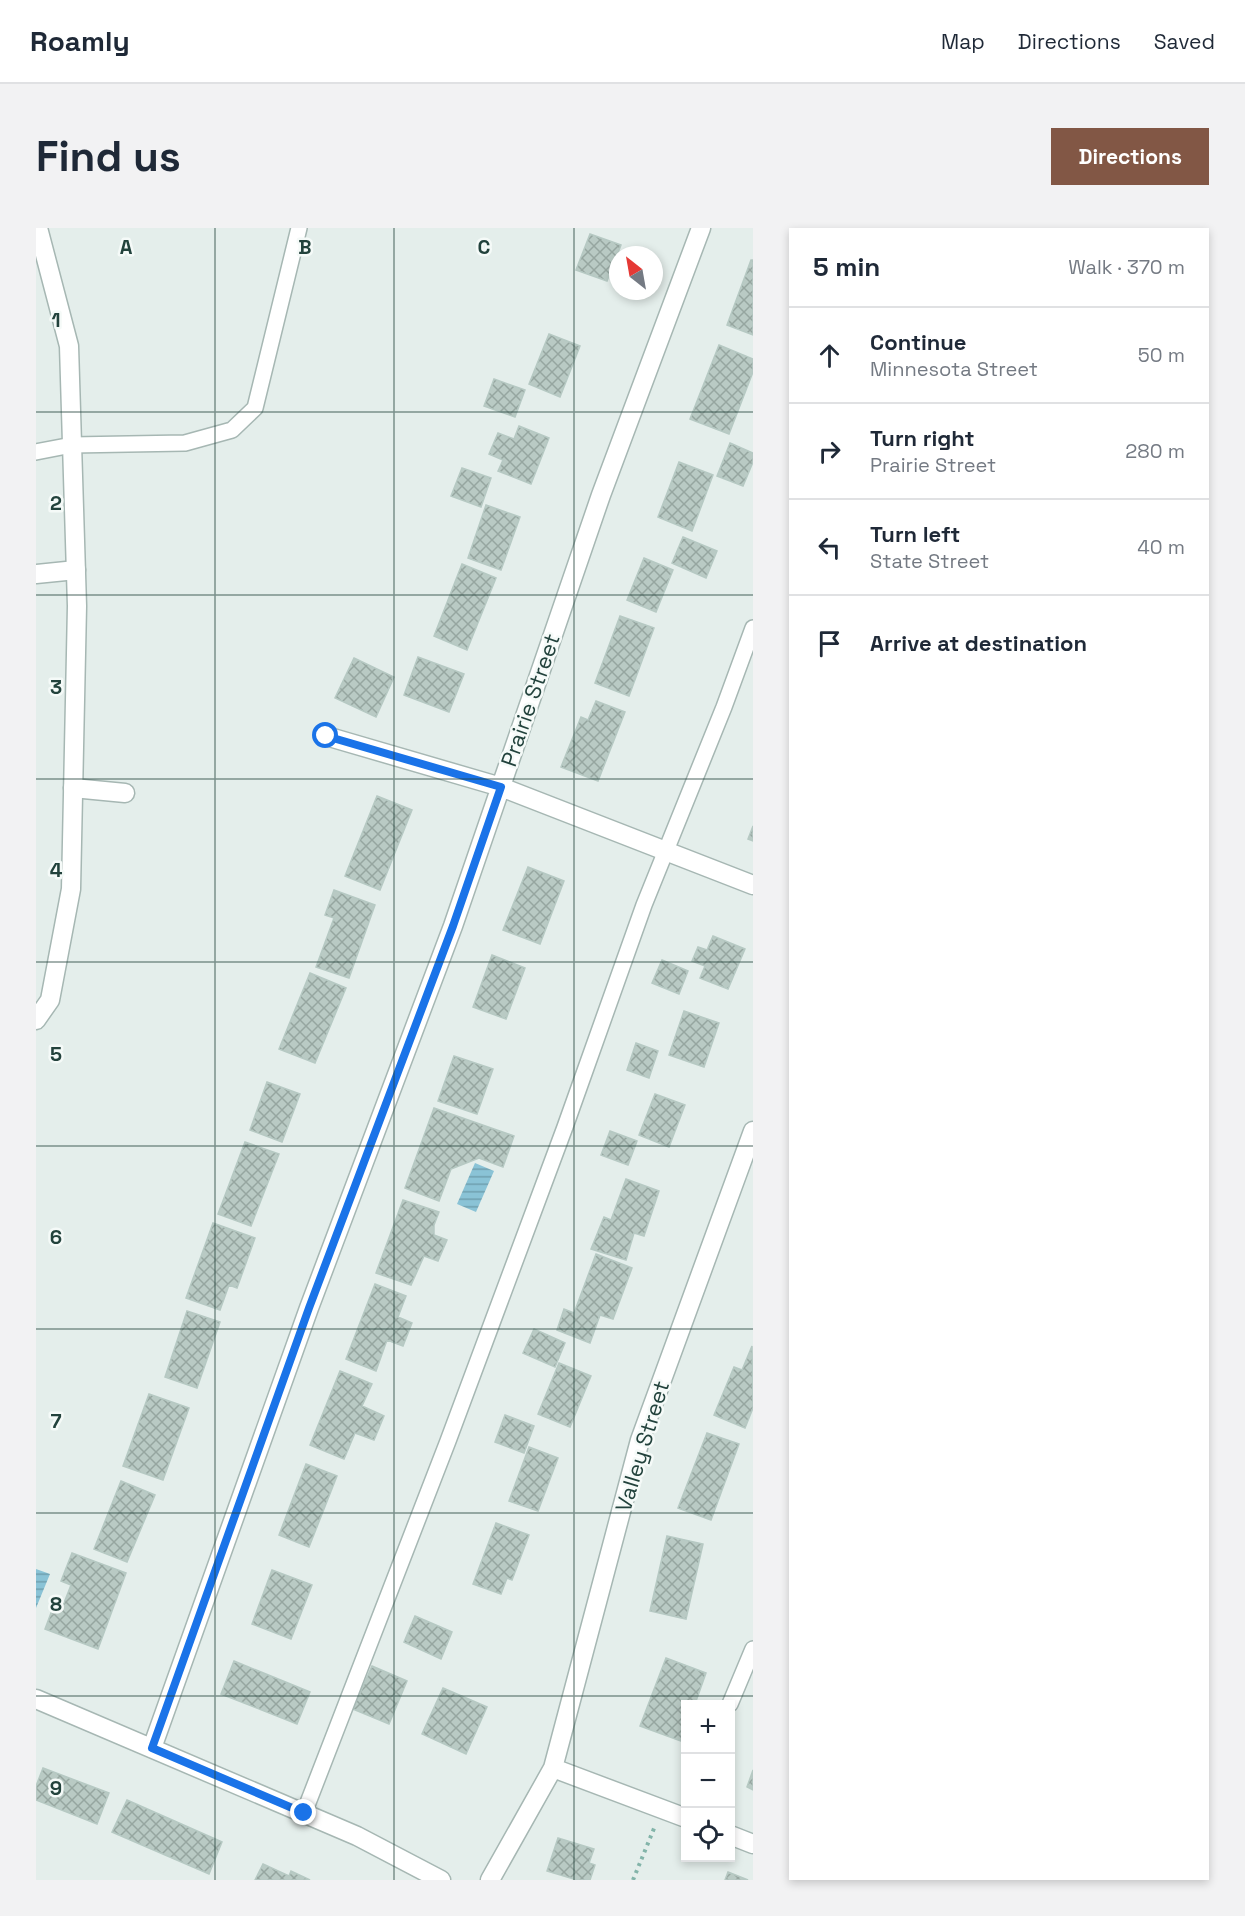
<!DOCTYPE html>
<meta charset="utf-8">
<style>
body{margin:0;font-family:"Space Grotesk",sans-serif;background:#f2f2f3;color:#1f2937}
.controls{position:absolute;right:18px;bottom:18px;display:grid;overflow:hidden;border-radius:0px;box-shadow:0 3px 9px #0003}
.controls button{width:54px;height:54px;display:grid;place-items:center;padding:0;border:0;border-bottom:2px solid #e0e1e3;background:#fff;color:#1f2937;font:30px sans-serif}
.compass{position:absolute;left:573px;top:18px;width:54px;height:54px;border-radius:50%;background:#fff;box-shadow:0 3px 9px #0003;rotate:329deg}
.stop{position:absolute;width:18px;height:18px;margin:-14px;border:4px solid #1a73e8;border-radius:50%;background:#fff}
.stop.end{background:#1a73e8;border-color:#fff;box-shadow:0 2px 6px #0008}
.list{margin:0;padding:0;list-style:none}
h2{display:flex;justify-content:space-between;align-items:center;height:78px;margin:0;padding:0 24px;font-size:26px}
h2 small{font-size:20px;font-weight:400;color:#747a83}
.list li{display:grid;grid-template-columns:39px 1fr auto;gap:18px;align-items:center;box-sizing:border-box;height:96px;padding:0 24px;border-top:2px solid #e0e1e3}
.list b{display:block;font-size:22px;white-space:nowrap}
.list p{margin:0;font-size:20px;white-space:nowrap;color:#747a83}
.list em{font-size:20px;font-style:normal;color:#747a83}
.icon{flex:none;width:33px;height:33px;fill:none;stroke:currentColor;stroke-width:2;stroke-linecap:round;stroke-linejoin:round}
.map{position:relative;flex:none;width:717px;height:1652px;overflow:hidden;border-radius:0px}
header{display:flex;align-items:center;gap:36px;box-sizing:border-box;height:84px;padding:0 30px;background:#fff;border-bottom:2px solid #e0e1e3}
header strong{font-size:28px}
nav{display:flex;gap:33px;margin-inline-start:auto;font-size:21px}
.intro{display:flex;align-items:center;justify-content:space-between;box-sizing:border-box;height:144px;padding:0 36px}
h1{margin:0;font-size:42px}
.button{padding:15px 27px;border-radius:0px;background:#825745;color:#fff;font-size:21px;font-weight:700}
main{display:flex;gap:36px;padding:0 36px}
aside{flex:1;background:#fff;border-radius:0px;box-shadow:0 3px 9px #0003}
.map>svg:first-child{display:block}
</style>
<header>
<strong>Roamly</strong>
<nav><a>Map</a><a>Directions</a><a>Saved</a></nav>
</header>
<div class="intro"><h1>Find us</h1><a class="button">Directions</a></div>
<main>
<div class="map">
<svg width="717" height="1652" viewBox="0 0 717 1652">
<defs>
<pattern id="water-rules" width="6" height="5" patternUnits="userSpaceOnUse" patternTransform="scale(1.5)"><rect width="6" height="5" fill="#8ac3d6"/><path d="M0 2.5h6" fill="none" stroke="#70a0af"/></pattern>
<pattern id="building-cross-hatch" width="8" height="8" patternUnits="userSpaceOnUse" patternTransform="scale(1.5)"><rect width="8" height="8" fill="#b9cac4"/><path d="M0 0l8 8M0 8l8-8" fill="none" stroke="#96a6a0"/></pattern>
</defs>
<rect width="100%" height="100%" fill="#e4eeeb"/>
<path fill="url(#water-rules)" d="M 439,935 L 458,943 L 440,984 L 421,976 Z
M 0,1341 L 14,1346 L 0,1380 Z"/>
<path fill="url(#building-cross-hatch)" stroke="#b6c9c3" stroke-width="1.5" d="M 554,6 L 585,17 L 571,53 L 540,42 Z
M 715,32 L 717,32 L 717,107 L 691,97 Z
M 513,106 L 544,118 L 524,169 L 493,156 Z
M 683,117 L 717,131 L 717,144 L 693,206 L 654,191 Z
M 458,151 L 489,162 L 479,189 L 448,178 Z
M 483,198 L 513,210 L 495,256 L 462,243 L 467,232 L 453,226 L 462,205 L 478,211 Z
M 694,215 L 717,225 L 717,234 L 707,258 L 681,248 Z
M 643,234 L 677,247 L 656,303 L 622,289 Z
M 426,240 L 455,250 L 445,279 L 415,268 Z
M 450,277 L 484,289 L 465,342 L 432,330 Z
M 647,309 L 681,323 L 670,350 L 636,335 Z
M 608,330 L 637,342 L 620,384 L 591,372 Z
M 426,336 L 460,350 L 431,422 L 398,408 Z
M 584,388 L 618,400 L 593,468 L 559,455 Z
M 382,429 L 428,446 L 413,484 L 368,467 Z
M 318,430 L 358,449 L 340,489 L 299,470 Z
M 560,473 L 589,484 L 562,553 L 525,539 L 545,489 L 552,492 Z
M 341,568 L 376,582 L 344,662 L 309,648 Z
M 717,598 L 717,613 L 712,611 Z
M 492,639 L 528,653 L 504,716 L 467,702 Z
M 298,662 L 339,677 L 313,750 L 280,739 L 298,690 L 289,687 Z
M 677,708 L 709,721 L 692,761 L 664,750 L 669,738 L 656,733 L 662,719 L 671,722 Z
M 456,727 L 489,740 L 470,791 L 437,779 Z
M 626,732 L 652,743 L 643,766 L 616,755 Z
M 274,745 L 310,760 L 279,835 L 243,821 Z
M 648,783 L 683,795 L 668,839 L 633,827 Z
M 600,815 L 622,823 L 613,850 L 591,842 Z
M 418,828 L 457,841 L 441,886 L 402,873 Z
M 231,854 L 264,866 L 246,914 L 214,902 Z
M 619,866 L 649,877 L 633,919 L 603,907 Z
M 398,880 L 478,908 L 467,939 L 443,930 L 415,941 L 403,973 L 369,960 Z
M 574,903 L 601,913 L 592,937 L 565,927 Z
M 209,914 L 243,926 L 215,998 L 182,986 Z
M 590,951 L 623,963 L 608,1008 L 598,1005 L 590,1032 L 555,1021 L 568,989 L 575,992 Z
M 367,972 L 403,984 L 398,997 L 398,1007 L 411,1012 L 402,1033 L 388,1028 L 375,1057 L 340,1045 Z
M 177,995 L 219,1010 L 201,1060 L 193,1057 L 184,1082 L 150,1070 Z
M 560,1026 L 596,1040 L 577,1091 L 564,1087 L 554,1115 L 521,1102 L 528,1081 L 538,1085 Z
M 339,1056 L 370,1068 L 362,1089 L 376,1095 L 367,1118 L 351,1112 L 340,1143 L 310,1131 Z
M 151,1083 L 184,1094 L 161,1160 L 129,1149 Z
M 498,1101 L 529,1115 L 519,1139 L 487,1125 Z
M 716,1118 L 717,1180 L 709,1200 L 678,1187 L 698,1139 L 706,1142 Z
M 523,1135 L 555,1148 L 534,1199 L 502,1186 Z
M 304,1143 L 336,1156 L 326,1178 L 348,1188 L 338,1212 L 319,1205 L 308,1231 L 274,1217 Z
M 113,1166 L 153,1180 L 127,1252 L 87,1238 Z
M 469,1187 L 498,1198 L 488,1225 L 459,1214 Z
M 671,1205 L 703,1216 L 675,1292 L 642,1280 Z
M 493,1219 L 522,1230 L 502,1283 L 473,1273 Z
M 270,1236 L 301,1248 L 273,1319 L 243,1307 Z
M 85,1253 L 119,1267 L 91,1334 L 58,1321 Z
M 460,1295 L 493,1307 L 476,1352 L 471,1350 L 465,1366 L 437,1356 Z
M 631,1308 L 667,1316 L 650,1391 L 614,1383 Z
M 36,1325 L 90,1345 L 62,1421 L 9,1401 L 18,1377 L 26,1380 L 35,1357 L 25,1353 Z
M 236,1342 L 276,1357 L 255,1411 L 216,1396 Z
M 379,1388 L 416,1404 L 405,1431 L 368,1414 Z
M 630,1430 L 670,1445 L 659,1476 L 650,1476 L 650,1501 L 645,1513 L 604,1498 Z
M 198,1433 L 274,1464 L 261,1496 L 185,1466 Z
M 336,1438 L 371,1453 L 353,1496 L 317,1481 Z
M 407,1460 L 451,1479 L 430,1526 L 386,1506 Z
M 7,1540 L 73,1565 L 61,1596 L 0,1572 L 0,1558 Z
M 717,1542 L 717,1562 L 711,1559 Z
M 91,1572 L 186,1614 L 173,1646 L 76,1604 Z
M 522,1610 L 558,1621 L 553,1635 L 559,1637 L 554,1652 L 541,1652 L 511,1643 Z
M 227,1636 L 253,1648 L 255,1643 L 274,1652 L 219,1652 Z
M 692,1644 L 712,1652 L 689,1652 Z"/>
<g fill="none" stroke-linecap="round" stroke-linejoin="round">
<defs>
<path id="service" d="M 0,224 L 36,217 L 149,215 L 196,202 L 219,180 L 263,0
M 694,1476 L 717,1421
M 268,1585 L 412,1213 L 529,899 L 608,677 L 688,479 L 717,400"/>
<path id="minor" d="M 0,346 L 40,342
M 290,508 L 465,559 L 717,657
M 37,560 L 89,565
M 0,1471 L 321,1608 L 405,1652
M 116,1520 L 273,1080 L 417,698 L 565,267 L 665,0
M 517,1540 L 650,1590
M 694,1607 L 717,1616
M 454,1652 L 517,1540 L 604,1212 L 717,903"/>
<path id="tertiary" d="M 0,792 L 14,772 L 35,661 L 41,378 L 33,118 L 2,0"/>
</defs>
<use href="#service" stroke="#a6b7b3" stroke-width="18"/>
<use href="#minor" stroke="#a6b7b3" stroke-width="21"/>
<use href="#tertiary" stroke="#a6b7b3" stroke-width="21"/>
<path stroke="#83b4a9" stroke-width="4" stroke-dasharray="3 4.5" stroke-linecap="butt" d="M 597,1652 L 619,1598"/>
<use href="#service" stroke="#fff" stroke-width="15"/>
<use href="#minor" stroke="#fff" stroke-width="18"/>
<use href="#tertiary" stroke="#fff" stroke-width="18"/>
</g>
<g fill="none" stroke-linecap="round" stroke-linejoin="round">
<path stroke="#1a73e8" stroke-width="8" d="M 268,1585 L 116,1520 L 273,1080 L 417,698 L 465,559 L 290,508"/>
</g>
<path fill="none" stroke="#22423c" stroke-width="1.5" stroke-opacity="0.55" d="M 179,0 L 179,1652M 358,0 L 358,1652M 538,0 L 538,1652M 0,184 L 717,184M 0,367 L 717,367M 0,551 L 717,551M 0,734 L 717,734M 0,918 L 717,918M 0,1101 L 717,1101M 0,1285 L 717,1285M 0,1468 L 717,1468"/>
<g text-anchor="middle" stroke-width="5" stroke-linejoin="round" paint-order="stroke">
<g font-size="22" fill="#22423c" stroke="#f5faf8">
<text transform="translate(494 472) rotate(-71)" y="8">Prairie Street</text>
<text transform="translate(606 1218) rotate(-73)" y="8">Valley Street</text>
</g>
</g>
<g font-size="20" text-anchor="middle" font-weight="bold" fill="#22423c" stroke="#f5faf8" stroke-width="5" stroke-linejoin="round" paint-order="stroke">
<text x="90" y="26">A</text>
<text x="269" y="26">B</text>
<text x="448" y="26">C</text>
<text x="20" y="99">1</text>
<text x="20" y="282">2</text>
<text x="20" y="466">3</text>
<text x="20" y="649">4</text>
<text x="20" y="833">5</text>
<text x="20" y="1016">6</text>
<text x="20" y="1200">7</text>
<text x="20" y="1383">8</text>
<text x="20" y="1567">9</text>
</g>
</svg>
<div class="controls">
<button>+</button>
<button>−</button>
<button><svg class="icon" aria-label="locate" viewBox="0 0 24 24"><circle cx="12" cy="12" r="6"/><path d="M12 2v4M12 18v4M2 12h4M18 12h4"/></svg></button>
</div>
<svg class="compass" viewBox="-18 -18 36 36"><path d="M0-13l5 13h-10z" fill="#e53935"/><path d="M0 13l5-13h-10z" fill="#747a83"/></svg>
<div class="stop" style="left:290px;top:508px"></div>
<div class="stop end" style="left:268px;top:1585px"></div>
</div>
<aside>
<h2>5 min<small>Walk · 370 m</small></h2>
<ul class="list">
<li><svg class="icon" aria-label="ahead" viewBox="0 0 24 24"><path d="M12 20V5M6 11l6-6 6 6"/></svg><div><b>Continue</b><p>Minnesota Street</p></div><em>50 m</em></li>
<li><svg class="icon" aria-label="right" viewBox="0 0 24 24"><path d="M7 20v-9h11M14 6l5 5-5 5"/></svg><div><b>Turn right</b><p>Prairie Street</p></div><em>280 m</em></li>
<li><svg class="icon" aria-label="left" viewBox="0 0 24 24"><path d="M17 20v-9H6M10 6l-5 5 5 5"/></svg><div><b>Turn left</b><p>State Street</p></div><em>40 m</em></li>
<li><svg class="icon" aria-label="arrive" viewBox="0 0 24 24"><path d="M6 21V4h12l-3 4 3 4H6"/></svg><div><b>Arrive at destination</b></div></li>
</ul>
</aside>
</main>
